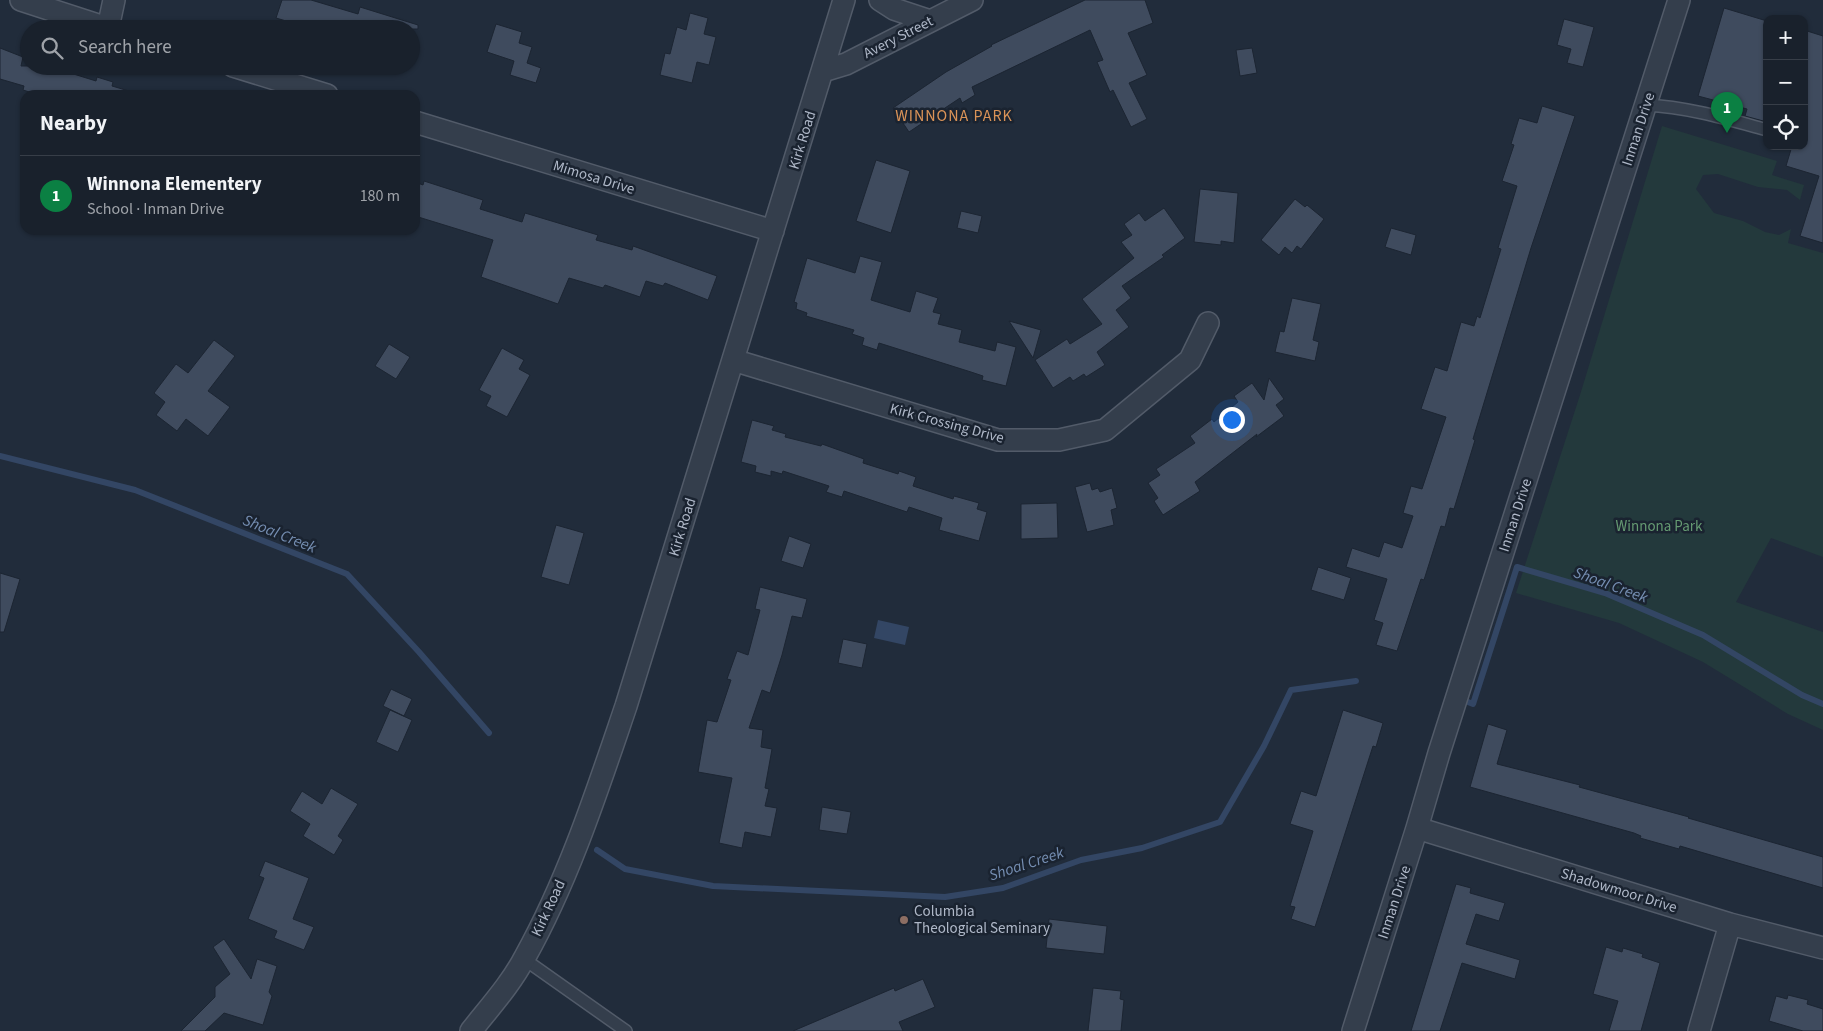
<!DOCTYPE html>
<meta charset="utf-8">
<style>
body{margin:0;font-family:"Source Sans 3",sans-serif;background:#262e38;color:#f1f3f6}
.controls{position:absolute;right:15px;top:15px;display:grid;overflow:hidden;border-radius:10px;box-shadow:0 1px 4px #0004}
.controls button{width:45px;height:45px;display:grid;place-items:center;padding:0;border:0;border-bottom:1px solid #373e48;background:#19212c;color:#f1f3f6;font:25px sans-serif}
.you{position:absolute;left:1231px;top:419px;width:18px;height:18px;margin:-12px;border:4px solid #fff;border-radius:50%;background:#1a73e8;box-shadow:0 0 0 8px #1a73e833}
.badge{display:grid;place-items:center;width:32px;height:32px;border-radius:50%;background:#0b8043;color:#fff;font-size:16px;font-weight:700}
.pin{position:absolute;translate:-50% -41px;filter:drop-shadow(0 1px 2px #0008)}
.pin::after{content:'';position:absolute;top:26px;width:18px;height:15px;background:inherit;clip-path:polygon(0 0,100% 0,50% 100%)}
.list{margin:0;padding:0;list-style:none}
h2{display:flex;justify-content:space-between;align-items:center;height:65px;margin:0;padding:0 20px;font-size:21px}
h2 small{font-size:16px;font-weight:400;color:#9fa3a9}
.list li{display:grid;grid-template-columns:32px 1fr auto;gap:15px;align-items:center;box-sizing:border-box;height:80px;padding:0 20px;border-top:1px solid #373e48}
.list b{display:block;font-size:19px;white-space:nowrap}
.list p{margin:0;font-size:16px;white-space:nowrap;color:#9fa3a9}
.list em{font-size:16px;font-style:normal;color:#9fa3a9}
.icon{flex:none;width:28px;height:28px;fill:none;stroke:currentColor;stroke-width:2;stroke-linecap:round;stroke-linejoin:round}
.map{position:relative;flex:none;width:1823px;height:1031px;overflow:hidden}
.search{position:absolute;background:#19212c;box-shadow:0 1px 4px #0004;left:20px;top:20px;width:400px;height:55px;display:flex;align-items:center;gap:12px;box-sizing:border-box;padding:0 18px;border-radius:28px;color:#9fa3a9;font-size:19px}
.panel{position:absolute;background:#19212c;box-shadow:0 1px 4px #0004;left:20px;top:90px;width:400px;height:145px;border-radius:15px}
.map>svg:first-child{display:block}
</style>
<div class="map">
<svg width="1823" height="1031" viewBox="0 0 1823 1031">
<rect width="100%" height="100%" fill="#212c3b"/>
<path fill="#23393c" d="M 1662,126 L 1777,161 L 1772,175 L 1804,185 L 1800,200 L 1787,190 L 1758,187 L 1718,174 L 1703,175 L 1696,189 L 1714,213 L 1743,221 L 1765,232 L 1779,235 L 1791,229 L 1788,243 L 1823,253 L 1823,557 L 1771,538 L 1736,602 L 1823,632 L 1823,730 L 1788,714 L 1703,662 L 1619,623 L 1516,593 L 1580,395 Z"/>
<path fill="#334664" d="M 878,620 L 909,627 L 905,645 L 874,638 Z"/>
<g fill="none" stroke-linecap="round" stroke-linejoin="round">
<path stroke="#334664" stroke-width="6" d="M 0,456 L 135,490 L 347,574 L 419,652 L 489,733
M 1468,702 L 1473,704 L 1517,567 L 1605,593 L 1703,635 L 1802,695 L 1823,704
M 597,850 L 625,869 L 713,886 L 945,897 L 1003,888 L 1081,860 L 1142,848 L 1220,822 L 1264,746 L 1291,690 L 1356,681"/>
</g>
<path fill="#3f4b5e" stroke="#1c2532" d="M 282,0 L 311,0 L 358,14 L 360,7 L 418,25 L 418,29 L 313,29 L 276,18 Z
M 1085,0 L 1145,0 L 1153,23 L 1128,33 L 1147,75 L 1129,83 L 1147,119 L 1131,127 L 1113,90 L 1110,92 L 1097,62 L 1103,60 L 1090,30 L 972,87 L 975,95 L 962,103 L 960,98 L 909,132 L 893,108 L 946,72 L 992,46 L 991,45 Z
M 1724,8 L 1767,21 L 1767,122 L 1745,116 L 1747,109 L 1698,96 Z
M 690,13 L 708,18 L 704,34 L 716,37 L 709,65 L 697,62 L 692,83 L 660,75 L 665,53 L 670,54 L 677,27 L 686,30 Z
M 1564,19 L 1594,27 L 1583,67 L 1567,63 L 1571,49 L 1557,45 Z
M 496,24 L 522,32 L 519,43 L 532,47 L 527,63 L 541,68 L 536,83 L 510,75 L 514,61 L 487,52 Z
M 1804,30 L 1823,36 L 1823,243 L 1800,236 L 1819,176 L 1786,166 L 1792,146 L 1804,146 Z
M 0,48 L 23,57 L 21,66 L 66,66 L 64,71 L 96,81 L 97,77 L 113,82 L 112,86 L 129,91 L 128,95 L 39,95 L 23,90 L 24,86 L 0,79 Z
M 1252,48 L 1257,73 L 1240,76 L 1236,50 Z
M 1542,106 L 1575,116 L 1531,248 L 1473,439 L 1475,440 L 1454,509 L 1450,508 L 1445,527 L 1441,526 L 1424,580 L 1421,579 L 1397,651 L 1376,645 L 1383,623 L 1374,620 L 1387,579 L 1346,567 L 1352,548 L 1379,557 L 1384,542 L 1402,548 L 1413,516 L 1403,513 L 1411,486 L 1422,489 L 1446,417 L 1421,409 L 1435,367 L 1447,371 L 1461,322 L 1474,326 L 1477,316 L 1480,318 L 1501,249 L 1498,248 L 1517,186 L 1502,181 L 1514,145 L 1511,144 L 1519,118 L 1537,123 Z
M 876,160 L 910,171 L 891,233 L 856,221 Z
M 424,181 L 483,200 L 480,209 L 522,222 L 525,213 L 598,235 L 596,240 L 632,250 L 633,246 L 717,276 L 708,300 L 665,283 L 663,286 L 646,281 L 640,297 L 605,285 L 603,288 L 569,278 L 558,304 L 481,277 L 493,240 L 415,216 L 415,182 L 423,185 Z
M 1200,189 L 1238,193 L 1234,243 L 1221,241 L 1221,245 L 1194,242 Z
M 1295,199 L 1305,207 L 1307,205 L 1324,219 L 1301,249 L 1297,246 L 1292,253 L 1285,247 L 1279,255 L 1261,240 Z
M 1164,208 L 1185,238 L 1162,255 L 1164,257 L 1122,286 L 1131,298 L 1116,310 L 1129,327 L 1097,352 L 1105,365 L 1086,377 L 1084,374 L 1073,381 L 1070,377 L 1053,388 L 1035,360 L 1067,339 L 1070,344 L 1102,324 L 1082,299 L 1134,258 L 1121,242 L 1132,235 L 1124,224 L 1139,213 L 1145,221 Z
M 961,211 L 982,216 L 978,233 L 957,228 Z
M 1391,228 L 1416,235 L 1411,255 L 1385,247 Z
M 860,256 L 882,262 L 871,300 L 910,312 L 916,291 L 938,298 L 933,312 L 941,314 L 938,324 L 962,330 L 959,342 L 995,351 L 997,342 L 1016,347 L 1006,386 L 982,380 L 983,376 L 971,372 L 879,343 L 877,350 L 862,345 L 864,338 L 852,334 L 854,330 L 806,316 L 807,313 L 796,309 L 797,303 L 794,302 L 807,258 L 855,273 Z
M 1292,298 L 1321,304 L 1313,340 L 1319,342 L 1315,361 L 1275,352 L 1280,331 L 1284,332 Z
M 1009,321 L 1041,330 L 1033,358 Z
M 214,340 L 235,356 L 208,391 L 230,407 L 208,436 L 186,419 L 177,431 L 156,415 L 165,402 L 154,393 L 176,364 L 188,373 Z
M 389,344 L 410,357 L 396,379 L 375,366 Z
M 502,348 L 524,360 L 519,369 L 530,375 L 507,417 L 486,406 L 491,396 L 479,390 Z
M 1269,378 L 1284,399 L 1276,405 L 1284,416 L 1256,437 L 1257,434 L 1195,482 L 1200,491 L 1163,515 L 1154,501 L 1158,498 L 1148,483 L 1160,475 L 1156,469 L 1195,443 L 1190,436 L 1212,419 L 1214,422 L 1238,402 L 1234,396 L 1252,383 L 1264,400 Z
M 752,420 L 774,426 L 772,430 L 786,434 L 785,437 L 821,446 L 822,444 L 864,459 L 863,463 L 898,474 L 899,471 L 916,477 L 913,486 L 953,499 L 954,496 L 979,503 L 977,509 L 987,512 L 979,541 L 939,530 L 942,518 L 909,507 L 907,512 L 844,491 L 842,497 L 826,492 L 829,486 L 783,471 L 782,474 L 771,471 L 771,476 L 755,472 L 756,466 L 741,462 Z
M 1090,483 L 1092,490 L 1098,488 L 1100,492 L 1112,488 L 1117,508 L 1111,510 L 1114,525 L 1087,532 L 1075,487 Z
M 1057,503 L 1058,538 L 1021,539 L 1021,504 Z
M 556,525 L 584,533 L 569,585 L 541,577 Z
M 789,536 L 811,544 L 803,568 L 781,561 Z
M 1318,567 L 1351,578 L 1344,600 L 1311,590 Z
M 0,573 L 20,579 L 4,632 L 0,632 Z
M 760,587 L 807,599 L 802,618 L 792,616 L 782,655 L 770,693 L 762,690 L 749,728 L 763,730 L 761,747 L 772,749 L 765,788 L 769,789 L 765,806 L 777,808 L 771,837 L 745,832 L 742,848 L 719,843 L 732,778 L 698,772 L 707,720 L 717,722 L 731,680 L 727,679 L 737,651 L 748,655 L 760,610 L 755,609 Z
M 843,639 L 867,644 L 862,668 L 838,663 Z
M 391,689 L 412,699 L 404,716 L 383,706 Z
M 390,710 L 412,720 L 398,752 L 376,742 Z
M 1343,710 L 1383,723 L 1376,747 L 1373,746 L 1315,927 L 1291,919 L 1295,907 L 1290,906 L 1313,831 L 1290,824 L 1301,791 L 1316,796 Z
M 1488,724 L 1507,730 L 1497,764 L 1580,785 L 1579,787 L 1689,817 L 1688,818 L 1823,857 L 1823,888 L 1680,846 L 1679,849 L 1640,838 L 1641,836 L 1634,833 L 1470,787 Z
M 331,788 L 358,804 L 338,836 L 343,840 L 334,855 L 303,836 L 310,824 L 290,811 L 302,791 L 322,804 Z
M 822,807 L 851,812 L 847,834 L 819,830 Z
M 265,861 L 309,878 L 293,919 L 314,927 L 304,950 L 274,938 L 277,931 L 248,919 L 264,878 L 259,876 Z
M 1456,884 L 1471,888 L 1470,893 L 1505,903 L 1499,921 L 1476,914 L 1466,944 L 1520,960 L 1515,979 L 1462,963 L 1440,1031 L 1411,1031 Z
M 1049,919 L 1107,926 L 1104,954 L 1046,948 Z
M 224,939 L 251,979 L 257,959 L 277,966 L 269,992 L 272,996 L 263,1025 L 224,1013 L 205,1031 L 181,1031 L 215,997 L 215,987 L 230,974 L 213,947 Z
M 1606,947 L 1622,952 L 1623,948 L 1643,954 L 1642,957 L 1660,963 L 1641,1031 L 1609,1031 L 1618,1001 L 1593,994 Z
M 923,979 L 935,1007 L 899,1022 L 903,1031 L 793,1031 L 894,988 L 895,991 Z
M 1093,988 L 1121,991 L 1120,999 L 1124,1000 L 1121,1031 L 1088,1031 Z
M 1788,995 L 1808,1000 L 1807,1004 L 1823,1009 L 1823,1031 L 1803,1031 L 1769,1021 L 1776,996 L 1787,999 Z"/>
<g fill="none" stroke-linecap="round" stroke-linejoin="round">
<defs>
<path id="lane" d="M 1646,105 C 1688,107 1727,119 1767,130
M 524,959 L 626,1031"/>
<path id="street" d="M 21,0 L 110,29
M 880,0 L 894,9 L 930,21
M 108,28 L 114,0
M 233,66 L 327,95
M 823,71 L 846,64 L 972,0
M 415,122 L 773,231
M 733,360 L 998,440 L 1059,440 L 1105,430 L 1190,360 L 1208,323
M 1417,828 L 1730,924 L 1823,948
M 471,1031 C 489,1008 511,984 525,957 C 569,878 597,791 626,706 L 844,0
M 1353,1031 L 1417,828 L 1439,753 L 1679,0
M 1699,1031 L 1730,924"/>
</defs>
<use href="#lane" stroke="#525b69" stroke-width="14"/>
<use href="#street" stroke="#525b69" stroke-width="24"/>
<use href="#lane" stroke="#343e4c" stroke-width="11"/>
<use href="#street" stroke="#343e4c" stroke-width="21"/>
</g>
<circle fill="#8d6e63" stroke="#1a2330" stroke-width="2" cx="904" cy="920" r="5"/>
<g text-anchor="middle" stroke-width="5" stroke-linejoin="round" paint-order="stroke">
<g font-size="15" fill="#afb8c8" stroke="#1a2330">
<text transform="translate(898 37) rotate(-27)" y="5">Avery Street</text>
<text transform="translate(1638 129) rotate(-72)" y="5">Inman Drive</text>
<text transform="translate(802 140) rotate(-73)" y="5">Kirk Road</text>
<text transform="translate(594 177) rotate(17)" y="5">Mimosa Drive</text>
<text transform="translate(947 423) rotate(15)" y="5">Kirk Crossing Drive</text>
<text transform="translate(1515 515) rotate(-72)" y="5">Inman Drive</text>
<text transform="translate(682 527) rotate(-73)" y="5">Kirk Road</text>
<text transform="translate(1619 890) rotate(17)" y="5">Shadowmoor Drive</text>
<text transform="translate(1394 902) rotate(-72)" y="5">Inman Drive</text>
<text transform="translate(548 908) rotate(-65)" y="5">Kirk Road</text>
</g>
<g font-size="15" fill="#659a72" stroke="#1a2330">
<text x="1659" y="531">Winnona Park</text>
</g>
<g font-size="15" fill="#afb8c8" stroke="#1a2330" text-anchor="start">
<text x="914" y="916">Columbia<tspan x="914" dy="17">Theological Seminary</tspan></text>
</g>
<g font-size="16" letter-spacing="1" fill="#da9358" stroke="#1a2330">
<text x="954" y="121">WINNONA PARK</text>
</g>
<g font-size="16" font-style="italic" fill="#758eb2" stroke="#1a2330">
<text transform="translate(280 533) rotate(22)" y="6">Shoal Creek</text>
<text transform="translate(1611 584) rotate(20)" y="6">Shoal Creek</text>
<text transform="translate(1026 863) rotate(-18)" y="6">Shoal Creek</text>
</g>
</g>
</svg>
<div class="controls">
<button>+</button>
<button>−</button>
<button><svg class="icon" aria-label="locate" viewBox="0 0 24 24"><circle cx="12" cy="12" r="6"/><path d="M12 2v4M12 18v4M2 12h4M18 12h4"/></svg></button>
</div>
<div class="you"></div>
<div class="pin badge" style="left:1727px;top:133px">1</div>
<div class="search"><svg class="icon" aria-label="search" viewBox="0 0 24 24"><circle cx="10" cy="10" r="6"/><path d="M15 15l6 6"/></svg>Search here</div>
<section class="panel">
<h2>Nearby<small></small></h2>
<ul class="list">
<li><span class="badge">1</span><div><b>Winnona Elementery</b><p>School · Inman Drive</p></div><em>180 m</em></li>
</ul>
</section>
</div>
